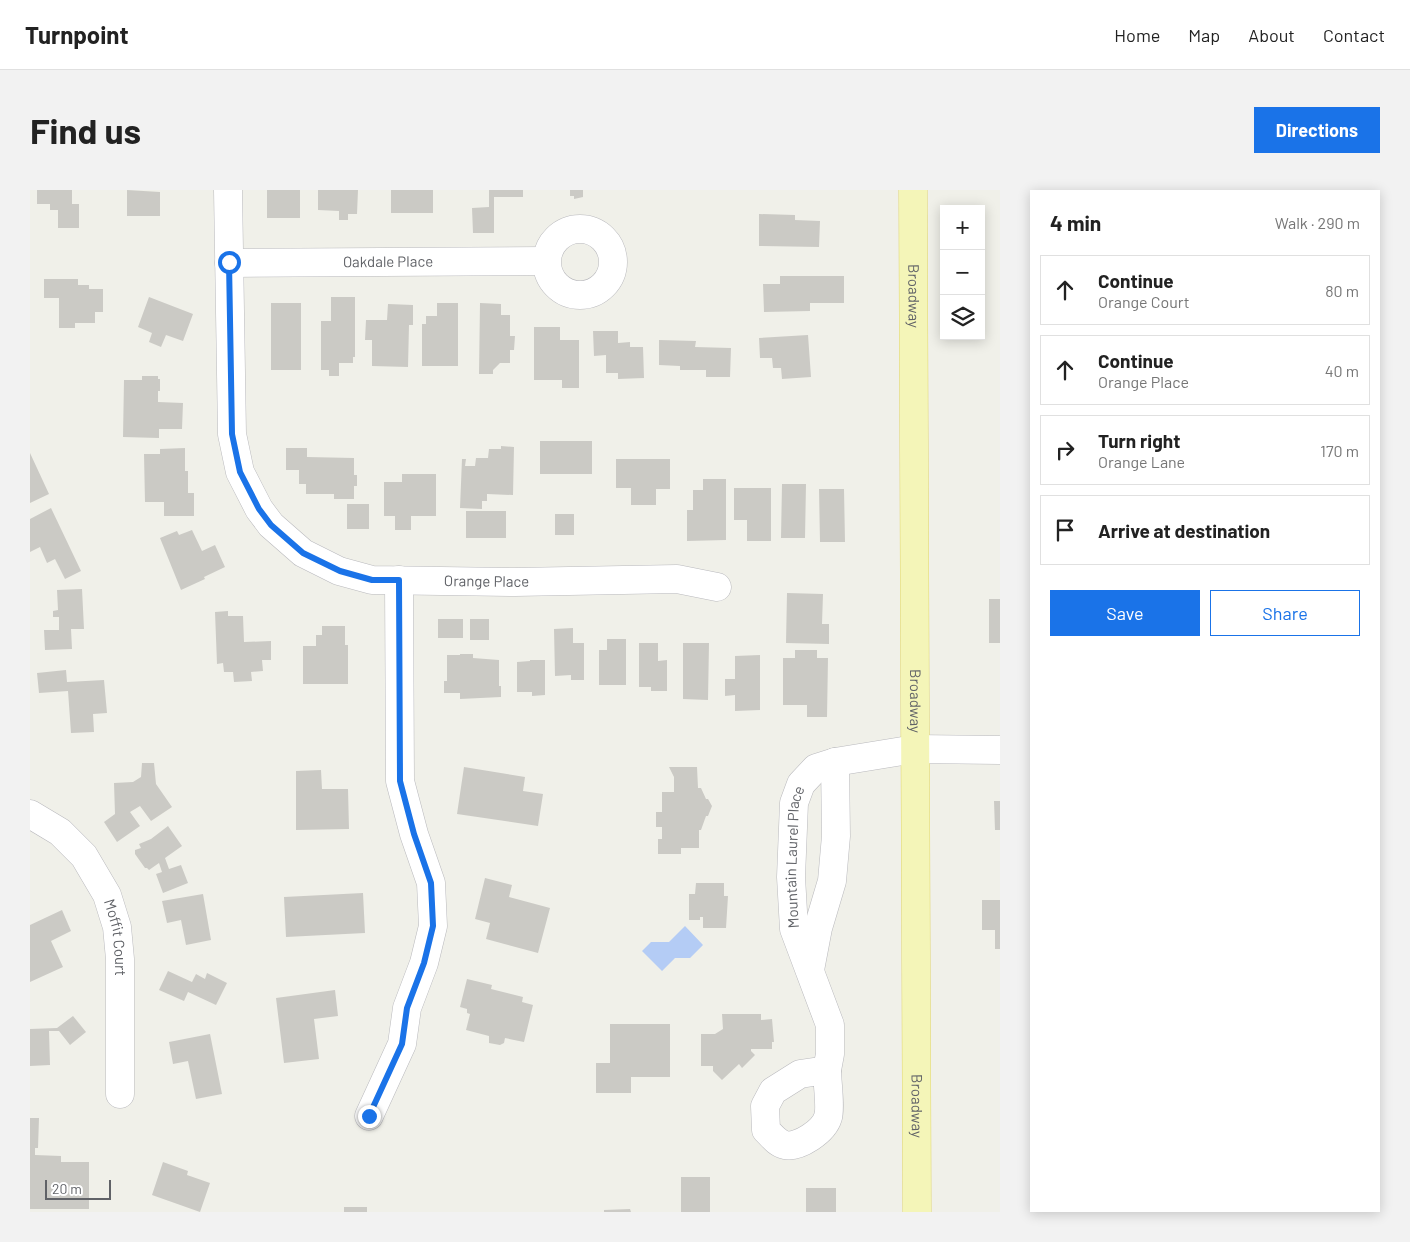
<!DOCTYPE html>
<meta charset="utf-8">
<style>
body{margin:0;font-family:Barlow,sans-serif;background:#f2f2f2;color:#222}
.controls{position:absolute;right:15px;top:15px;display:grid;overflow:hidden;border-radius:0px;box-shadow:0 2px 12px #0003}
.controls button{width:45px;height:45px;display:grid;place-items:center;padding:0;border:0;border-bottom:1px solid #e0e0e0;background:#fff;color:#222;font:25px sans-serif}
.scale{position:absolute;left:15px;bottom:12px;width:66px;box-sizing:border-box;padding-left:5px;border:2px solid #606267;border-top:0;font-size:14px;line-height:18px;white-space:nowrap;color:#606267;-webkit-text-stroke:4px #fff;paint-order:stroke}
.stop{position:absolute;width:15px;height:15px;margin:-11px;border:4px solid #1a73e8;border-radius:50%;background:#fff}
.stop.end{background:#1a73e8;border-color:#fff;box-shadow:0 1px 5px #0008}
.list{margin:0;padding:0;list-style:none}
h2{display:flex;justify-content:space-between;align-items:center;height:65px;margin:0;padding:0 20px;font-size:21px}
h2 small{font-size:16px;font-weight:400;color:#767676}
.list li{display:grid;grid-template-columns:32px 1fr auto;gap:15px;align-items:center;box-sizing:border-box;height:70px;margin:0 10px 10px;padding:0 10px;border:1px solid #e0e0e0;border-radius:0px}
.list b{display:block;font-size:19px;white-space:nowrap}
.list p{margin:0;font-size:16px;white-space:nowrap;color:#767676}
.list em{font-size:16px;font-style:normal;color:#767676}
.actions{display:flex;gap:10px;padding:15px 20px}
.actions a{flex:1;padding:11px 0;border:1px solid #1a73e8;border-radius:0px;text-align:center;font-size:18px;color:#1a73e8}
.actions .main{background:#1a73e8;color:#fff}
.icon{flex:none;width:28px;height:28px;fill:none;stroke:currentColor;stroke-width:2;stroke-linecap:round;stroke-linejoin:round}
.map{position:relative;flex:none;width:970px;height:1022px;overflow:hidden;border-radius:0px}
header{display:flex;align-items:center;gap:30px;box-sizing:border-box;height:70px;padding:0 25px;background:#fff;border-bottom:1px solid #e0e0e0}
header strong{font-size:24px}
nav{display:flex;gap:28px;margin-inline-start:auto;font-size:18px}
.intro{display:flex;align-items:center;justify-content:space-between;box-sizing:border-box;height:120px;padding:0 30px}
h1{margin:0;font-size:35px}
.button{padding:12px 22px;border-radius:0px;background:#1a73e8;color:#fff;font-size:18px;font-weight:700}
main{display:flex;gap:30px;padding:0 30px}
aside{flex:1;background:#fff;border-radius:0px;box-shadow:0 2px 12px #0003}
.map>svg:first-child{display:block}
</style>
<header>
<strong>Turnpoint</strong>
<nav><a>Home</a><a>Map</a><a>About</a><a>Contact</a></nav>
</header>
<div class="intro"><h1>Find us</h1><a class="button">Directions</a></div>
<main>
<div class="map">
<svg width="970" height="1022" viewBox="0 0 970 1022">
<rect width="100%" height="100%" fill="#f0f0e9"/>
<path fill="#b4ccf5" d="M 655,736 L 673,755 L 660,768 L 645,768 L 632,781 L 612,761 L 621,752 L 639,752 Z"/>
<path fill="#cbcac5" d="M 7,0 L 42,0 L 42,14 L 49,14 L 49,38 L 28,38 L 28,20 L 20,20 L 20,14 L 7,14 Z
M 97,0 L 130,2 L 130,26 L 97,26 Z
M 237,0 L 270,0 L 270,28 L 237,28 Z
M 288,0 L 328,0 L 327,24 L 318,24 L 318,30 L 309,30 L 309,21 L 288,20 Z
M 361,0 L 403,0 L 403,23 L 361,23 Z
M 459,0 L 493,0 L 493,7 L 464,7 L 464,43 L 443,43 L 442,18 L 459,17 Z
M 540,0 L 553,0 L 553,7 L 544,9 L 544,6 L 540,6 Z
M 729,24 L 765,25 L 765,30 L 790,31 L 789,57 L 729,56 Z
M 750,86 L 814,86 L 814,113 L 780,113 L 780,121 L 734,122 L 733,94 L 750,94 Z
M 14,89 L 48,89 L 48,95 L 59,95 L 59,99 L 73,99 L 73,122 L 65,122 L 65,133 L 45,133 L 45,138 L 29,138 L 29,108 L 14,108 Z
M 119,107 L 163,124 L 153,151 L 136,145 L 131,157 L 119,152 L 122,143 L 108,137 Z
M 301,107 L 325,107 L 325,167 L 323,167 L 323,173 L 309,173 L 309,186 L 299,186 L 299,180 L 291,180 L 291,131 L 301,131 Z
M 241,113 L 271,113 L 271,180 L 241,180 Z
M 407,113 L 428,113 L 428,176 L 392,176 L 392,134 L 396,134 L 396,126 L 407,126 Z
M 450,113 L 471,114 L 471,125 L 480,125 L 480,146 L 485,146 L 484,160 L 480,160 L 480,173 L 470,173 L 463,180 L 463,184 L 449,184 Z
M 358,114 L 383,115 L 383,135 L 379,135 L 378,177 L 342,176 L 342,150 L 335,150 L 336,130 L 357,130 Z
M 504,137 L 530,137 L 530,150 L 549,150 L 549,198 L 532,198 L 532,190 L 504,190 Z
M 563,141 L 588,141 L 588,153 L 600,152 L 600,157 L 613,157 L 614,188 L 588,189 L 588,183 L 576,183 L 576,165 L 564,166 Z
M 778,145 L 781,187 L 752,189 L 751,178 L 743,178 L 742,168 L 730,168 L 729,148 Z
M 629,150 L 666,151 L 665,157 L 701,158 L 700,187 L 676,187 L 676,180 L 650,180 L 650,176 L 629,175 Z
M 112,186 L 128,186 L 128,189 L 130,189 L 130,201 L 128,201 L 128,212 L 153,213 L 152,239 L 129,239 L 129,248 L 93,247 L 94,190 L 112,190 Z
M 510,251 L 562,251 L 562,284 L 510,284 Z
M 471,256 L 484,257 L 483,305 L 457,304 L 457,311 L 452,311 L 452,319 L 430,318 L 432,269 L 436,269 L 435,276 L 445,276 L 446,268 L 458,268 L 459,259 L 471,259 Z
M 155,258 L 155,281 L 158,281 L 158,303 L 164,303 L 164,326 L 134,326 L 134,312 L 115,312 L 114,264 L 130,264 L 130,259 Z
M 256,258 L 277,258 L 277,267 L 324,268 L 324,285 L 327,285 L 327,296 L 324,296 L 324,309 L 304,309 L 304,304 L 276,304 L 276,294 L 269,294 L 269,280 L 256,280 Z
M 0,263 L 19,304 L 0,313 Z
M 586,269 L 640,269 L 640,299 L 626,299 L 626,315 L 601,315 L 601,298 L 586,298 Z
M 372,284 L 406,284 L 406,326 L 381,326 L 381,340 L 365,340 L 365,326 L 354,326 L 354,292 L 372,292 Z
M 673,289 L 696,289 L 696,350 L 657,351 L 657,320 L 663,320 L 663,300 L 673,300 Z
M 752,294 L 776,294 L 775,348 L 751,348 Z
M 704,298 L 741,298 L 741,351 L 717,351 L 717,330 L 704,330 Z
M 789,299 L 814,299 L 815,352 L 790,352 Z
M 317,314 L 339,314 L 339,339 L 317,339 Z
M 21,318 L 51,381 L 35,389 L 25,369 L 17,373 L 10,357 L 0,362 L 0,329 Z
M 436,321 L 476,321 L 476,348 L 436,348 Z
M 525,324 L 544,324 L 544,345 L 525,345 Z
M 162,340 L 172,361 L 185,355 L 195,377 L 174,387 L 175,389 L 151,400 L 130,348 L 147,341 L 149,345 Z
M 52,399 L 54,439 L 41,439 L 42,459 L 15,460 L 14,440 L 29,440 L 29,427 L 23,427 L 23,421 L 28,420 L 27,400 Z
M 757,403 L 793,404 L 792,434 L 799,434 L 799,454 L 756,453 Z
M 959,409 L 970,409 L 970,453 L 959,453 Z
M 198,421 L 198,426 L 213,426 L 214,452 L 241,451 L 241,470 L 232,470 L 233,481 L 221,482 L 222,491 L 204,492 L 203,482 L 194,482 L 193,473 L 187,474 L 185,422 Z
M 408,429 L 433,429 L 433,448 L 408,448 Z
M 440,429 L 459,429 L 459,450 L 440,450 Z
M 292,436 L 315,436 L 315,455 L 318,455 L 318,494 L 273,494 L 273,456 L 286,456 L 286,445 L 292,445 Z
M 543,438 L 543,453 L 554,453 L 554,490 L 541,490 L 541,485 L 525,486 L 524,439 Z
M 577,449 L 596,449 L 596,495 L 569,495 L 569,460 L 577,460 Z
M 609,453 L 628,453 L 628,471 L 637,470 L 637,501 L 621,501 L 621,497 L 609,497 Z
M 653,453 L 679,453 L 678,510 L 653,509 Z
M 765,460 L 787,460 L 787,468 L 798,468 L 797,527 L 777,527 L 777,515 L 753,515 L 753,468 L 765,468 Z
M 430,464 L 443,464 L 443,468 L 469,470 L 469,496 L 471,496 L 471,507 L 430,509 L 430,503 L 414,503 L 414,491 L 417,491 L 417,465 L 430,465 Z
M 730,465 L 730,520 L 705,521 L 705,505 L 695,506 L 695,489 L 705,489 L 705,466 Z
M 500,470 L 515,470 L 515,505 L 502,506 L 502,502 L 487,502 L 487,472 L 500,471 Z
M 36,480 L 37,492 L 74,490 L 77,523 L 63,524 L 64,542 L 41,543 L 38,501 L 9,503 L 7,483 Z
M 112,573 L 124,573 L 126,594 L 142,617 L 121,631 L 110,616 L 100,622 L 110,636 L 87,652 L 74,632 L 85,624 L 84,593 L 103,592 L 111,587 Z
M 434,577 L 495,587 L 493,601 L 513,604 L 508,636 L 427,624 Z
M 639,577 L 667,577 L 668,598 L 671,598 L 676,609 L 678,609 L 682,616 L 678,626 L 676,626 L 671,640 L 669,640 L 669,658 L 651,658 L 651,664 L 628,664 L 628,649 L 632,649 L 632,637 L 626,637 L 626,622 L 632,622 L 632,602 L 644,602 L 644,587 Z
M 291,580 L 292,599 L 318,599 L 319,639 L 266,640 L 266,581 Z
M 964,611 L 970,611 L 970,640 L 965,640 Z
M 138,636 L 152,656 L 135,668 L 139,679 L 151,675 L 158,693 L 133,703 L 126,684 L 132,682 L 129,673 L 119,680 L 117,678 L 115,678 L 105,664 L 105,660 L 111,658 L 109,654 L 121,649 Z
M 455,688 L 482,695 L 479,707 L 520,718 L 508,763 L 456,749 L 460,733 L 445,729 Z
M 666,693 L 694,693 L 694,706 L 698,706 L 696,738 L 673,738 L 673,727 L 670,727 L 670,730 L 659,730 L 659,704 L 665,704 Z
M 333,703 L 335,743 L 256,747 L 254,707 Z
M 173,704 L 181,750 L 156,755 L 151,730 L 137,733 L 132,711 Z
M 952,710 L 970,710 L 970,759 L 965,759 L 965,740 L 952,740 Z
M 32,720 L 41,741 L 21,751 L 33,777 L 0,792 L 0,735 Z
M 138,781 L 162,792 L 166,784 L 175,789 L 177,783 L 197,793 L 186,815 L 158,802 L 154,811 L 129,800 Z
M 437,789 L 462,795 L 461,799 L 493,807 L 492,812 L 503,815 L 494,852 L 475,848 L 474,853 L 470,855 L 459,853 L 459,846 L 436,840 L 440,824 L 437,823 L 437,819 L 430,817 Z
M 305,800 L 308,826 L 284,829 L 289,869 L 254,873 L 246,808 Z
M 692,824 L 731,824 L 731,830 L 742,829 L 744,852 L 742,852 L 742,859 L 721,859 L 721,861 L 725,865 L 712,878 L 709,874 L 692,890 L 683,881 L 683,876 L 671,876 L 671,844 L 685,844 L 693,839 Z
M 43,826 L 56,842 L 40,855 L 29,841 L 19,841 L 20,875 L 0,876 L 0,839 L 27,838 Z
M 580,834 L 640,834 L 640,887 L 601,887 L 601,903 L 566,903 L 566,873 L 580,873 Z
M 180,844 L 192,904 L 166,909 L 158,871 L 143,874 L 139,852 Z
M 0,928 L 9,928 L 8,958 L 5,958 L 5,965 L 31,966 L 31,972 L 59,972 L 59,1019 L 0,1019 Z
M 133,972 L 158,981 L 157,985 L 180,993 L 170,1022 L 122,1005 Z
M 651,987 L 680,987 L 680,1022 L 651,1022 Z
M 776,998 L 806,998 L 806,1022 L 776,1022 Z
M 314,1017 L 337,1017 L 337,1022 L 314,1022 Z
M 600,1019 L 601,1022 L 574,1022 L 574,1020 Z"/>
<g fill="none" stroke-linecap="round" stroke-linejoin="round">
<defs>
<g id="minor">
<path id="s1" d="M 198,0 L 202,244 L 210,282 L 229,319 L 241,335 L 273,363 L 309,381 L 342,390 L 485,392 L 647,389 L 687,397"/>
<circle cx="550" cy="72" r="33"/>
<path id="s2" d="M 199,73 L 516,71"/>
<path id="s3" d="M 0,624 L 30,642 L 54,666 L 77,705 L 87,737 L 90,769 L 90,904"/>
<path d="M 780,780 L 788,738 L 802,691 L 806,646 L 805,572"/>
<path id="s4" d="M 797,880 L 800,864 L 800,835 L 764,739 L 761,687 L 764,613 L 771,594 L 786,578 L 805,572 L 885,559 L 970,560"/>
<path d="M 797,880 C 797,891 801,918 798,927 C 794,941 769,958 755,955 C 747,953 742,946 736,940 L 735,916 L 743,901 L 770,884 Z"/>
<path d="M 339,926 L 372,854 L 377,818 L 394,773 L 403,736 L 401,693 L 384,644 L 370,591 L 369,390"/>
</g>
<g id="major">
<path id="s5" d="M 883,0 L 887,1022"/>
</g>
</defs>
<use href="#minor" stroke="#b9b9bd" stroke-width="29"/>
<use href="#major" stroke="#e1d671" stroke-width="29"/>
<use href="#minor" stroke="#fff" stroke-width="28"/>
<use href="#major" stroke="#f4f5b8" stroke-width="28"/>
</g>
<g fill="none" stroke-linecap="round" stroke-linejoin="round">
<path stroke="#1a73e8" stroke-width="6" d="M 199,72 L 202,244 L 210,282 L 229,319 L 241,335 L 273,363 L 310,381 L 342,390 L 369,390 L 370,591 L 384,644 L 401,693 L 403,736 L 394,773 L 377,818 L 372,854 L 339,926"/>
</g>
<g text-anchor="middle" stroke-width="4.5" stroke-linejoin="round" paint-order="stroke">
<g font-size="15" fill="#606267" stroke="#fff">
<text dy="5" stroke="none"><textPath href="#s2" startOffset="159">Oakdale Place</textPath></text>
<text dy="5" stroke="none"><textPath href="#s5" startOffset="106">Broadway</textPath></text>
<text dy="5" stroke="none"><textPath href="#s1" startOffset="576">Orange Place</textPath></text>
<text dy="5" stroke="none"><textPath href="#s5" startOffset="511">Broadway</textPath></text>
<text dy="5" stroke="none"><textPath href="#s4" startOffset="220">Mountain Laurel Place</textPath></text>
<text dy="5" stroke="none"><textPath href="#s3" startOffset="158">Moffit Court</textPath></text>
<text dy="5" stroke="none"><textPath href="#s5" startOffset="916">Broadway</textPath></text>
</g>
</g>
</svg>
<div class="controls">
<button>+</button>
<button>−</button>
<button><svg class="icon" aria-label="layers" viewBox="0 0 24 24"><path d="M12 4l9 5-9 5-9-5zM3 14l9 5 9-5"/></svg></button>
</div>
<div class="scale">20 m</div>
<div class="stop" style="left:199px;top:72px"></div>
<div class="stop end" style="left:339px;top:926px"></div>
</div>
<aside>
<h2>4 min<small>Walk · 290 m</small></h2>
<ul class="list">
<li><svg class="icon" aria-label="ahead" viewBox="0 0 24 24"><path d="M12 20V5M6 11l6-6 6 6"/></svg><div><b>Continue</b><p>Orange Court</p></div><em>80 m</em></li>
<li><svg class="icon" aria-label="ahead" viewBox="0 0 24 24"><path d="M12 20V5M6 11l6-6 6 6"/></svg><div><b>Continue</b><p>Orange Place</p></div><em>40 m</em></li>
<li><svg class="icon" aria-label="right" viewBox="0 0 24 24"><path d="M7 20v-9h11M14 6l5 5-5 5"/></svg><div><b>Turn right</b><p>Orange Lane</p></div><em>170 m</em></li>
<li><svg class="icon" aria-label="arrive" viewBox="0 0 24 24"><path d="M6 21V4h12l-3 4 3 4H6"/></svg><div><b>Arrive at destination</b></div></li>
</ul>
<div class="actions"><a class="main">Save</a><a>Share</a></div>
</aside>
</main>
